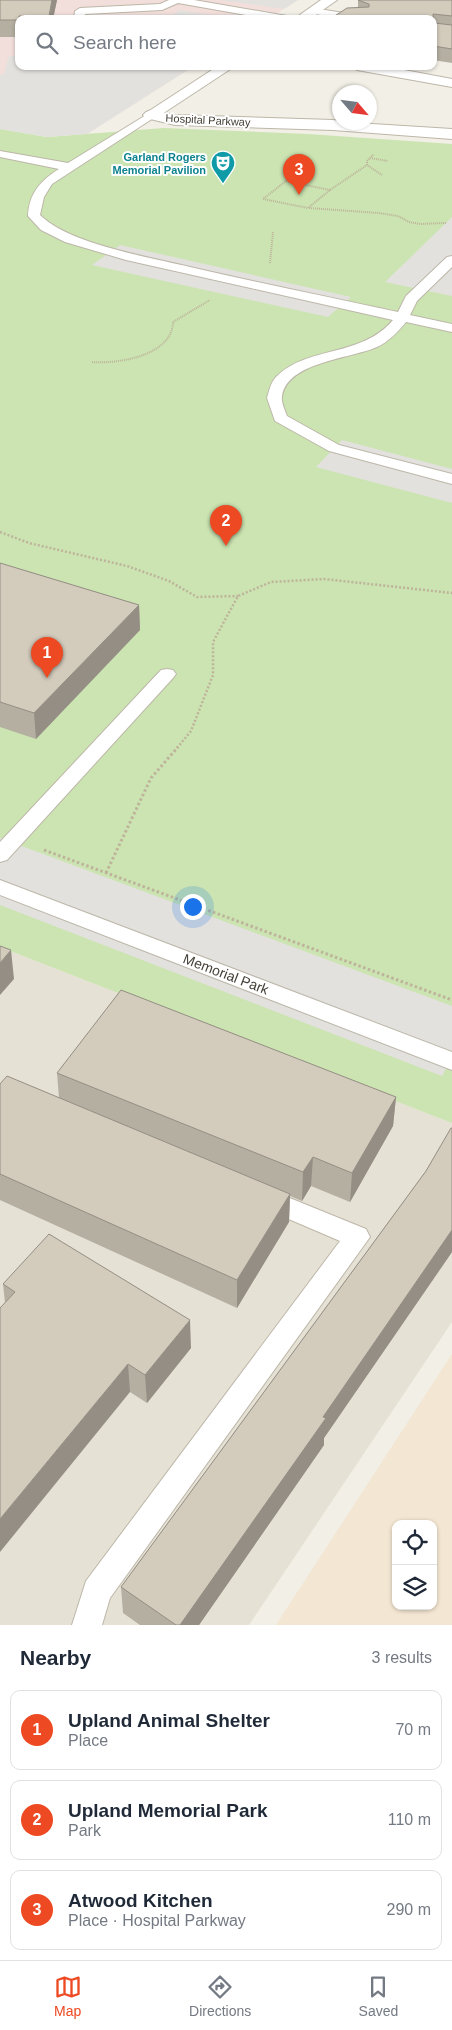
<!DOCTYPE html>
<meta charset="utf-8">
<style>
body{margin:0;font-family:Helvetica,sans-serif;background:#f6f6f7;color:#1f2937}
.controls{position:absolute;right:15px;bottom:15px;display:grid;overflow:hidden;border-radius:10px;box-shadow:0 1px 4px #0004}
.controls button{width:45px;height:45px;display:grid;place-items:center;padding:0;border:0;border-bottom:1px solid #e0e1e3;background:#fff;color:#1f2937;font:25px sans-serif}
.compass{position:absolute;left:332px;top:85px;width:45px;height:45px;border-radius:50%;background:#fff;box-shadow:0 1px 4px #0004;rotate:118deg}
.you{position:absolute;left:192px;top:906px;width:18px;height:18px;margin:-12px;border:4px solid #fff;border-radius:50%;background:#1a73e8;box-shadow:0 0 0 8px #1a73e833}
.badge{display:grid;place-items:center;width:32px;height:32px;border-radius:50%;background:#ed4922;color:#fff;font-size:16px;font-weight:700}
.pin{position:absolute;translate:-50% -41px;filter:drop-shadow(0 1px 2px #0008)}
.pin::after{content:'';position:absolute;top:26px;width:18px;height:15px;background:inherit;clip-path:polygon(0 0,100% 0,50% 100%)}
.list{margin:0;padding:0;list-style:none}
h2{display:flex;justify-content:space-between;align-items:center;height:65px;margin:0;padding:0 20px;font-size:21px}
h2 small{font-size:16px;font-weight:400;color:#747a83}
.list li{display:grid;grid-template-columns:32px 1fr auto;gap:15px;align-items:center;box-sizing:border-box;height:80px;margin:0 10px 10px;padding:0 10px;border:1px solid #e0e1e3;border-radius:10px}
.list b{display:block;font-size:19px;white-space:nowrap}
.list p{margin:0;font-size:16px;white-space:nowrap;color:#747a83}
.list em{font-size:16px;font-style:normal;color:#747a83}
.icon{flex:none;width:28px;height:28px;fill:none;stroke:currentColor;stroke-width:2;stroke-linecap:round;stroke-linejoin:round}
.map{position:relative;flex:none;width:452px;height:1625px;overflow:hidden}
.search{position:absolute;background:#fff;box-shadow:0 1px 4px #0004;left:15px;right:15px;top:15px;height:55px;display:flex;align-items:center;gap:12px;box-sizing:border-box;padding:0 18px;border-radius:10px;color:#747a83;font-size:19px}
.sheet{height:335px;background:#fff}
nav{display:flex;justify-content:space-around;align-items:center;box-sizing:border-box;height:70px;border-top:1px solid #e0e1e3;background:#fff;font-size:14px;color:#747a83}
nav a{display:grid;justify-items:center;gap:2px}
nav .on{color:#ed4922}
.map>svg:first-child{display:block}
</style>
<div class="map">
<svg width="452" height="1625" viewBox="0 0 452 1625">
<rect width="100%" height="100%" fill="#f2efe6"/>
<path fill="#e5e1d4" d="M 0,947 L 452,1123 L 452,1322 L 249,1625 L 0,1625 Z"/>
<path fill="#f3e6d2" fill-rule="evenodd" d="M 452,1354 L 452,1625 L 276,1625 ZM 396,1524 L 433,1524 L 433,1606 L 396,1606 Z"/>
<path fill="#f2deda" d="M 0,0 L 298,0 L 268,19 L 19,19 L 19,66 L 194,66 L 87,134 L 0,129 Z"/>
<path fill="#cbe4b1" d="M 164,128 L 308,134 L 452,144 L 452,1123 L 0,947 L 0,129 L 47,137 Z"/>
<path fill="#e3e1de" d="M 220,0 L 298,0 L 284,9 Z
M 180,10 L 233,19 L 154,19 L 168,17 Z
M 9,56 L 19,56 L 19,66 L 194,66 L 87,134 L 47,137 L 0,129 L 0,75 L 4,74 Z
M 452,217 L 452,296 L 385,282 L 446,223 Z
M 120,245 L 351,297 L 328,317 L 92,265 Z
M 342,440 L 452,469 L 452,503 L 316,467 Z
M 0,838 L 452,1006 L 452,1057 L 442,1076 L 0,905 Z"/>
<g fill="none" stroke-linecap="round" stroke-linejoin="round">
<defs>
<path id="service" d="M 169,0 L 194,0 L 287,16 L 292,19 L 269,19 L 178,3 L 162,10 L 85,14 L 84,19 L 74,19 L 75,11 L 80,8 L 160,4 Z
M 313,8 L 362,16 L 367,19 L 342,19 L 310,13 L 310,9 Z
M 151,112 L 157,115 L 155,117 L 52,184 L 44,197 L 40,215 C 69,244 149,257 190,267 C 259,283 328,297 398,312 L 406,296 L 447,257 L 452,256 L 452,267 L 417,301 L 410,315 L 452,324 L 452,332 L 406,322 C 398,332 388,342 377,347 C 350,359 286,362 282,397 C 281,402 285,410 287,416 L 339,445 L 452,474 L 452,484 L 329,451 L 275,421 L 267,398 C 269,391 271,382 276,377 C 308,345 361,358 393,320 L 126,260 L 65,242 L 41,230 L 28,216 C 29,193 41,180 59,169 L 0,157 L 0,151 L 68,163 Z
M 167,669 L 173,670 L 176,674 L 173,678 L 7,860 L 0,862 L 0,842 L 161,670 Z
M 0,880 L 452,1052 L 452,1070 L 0,895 Z
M 265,1188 L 366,1229 L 370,1237 L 110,1598 L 102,1625 L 72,1625 L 86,1581 L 340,1241 L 256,1205 L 253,1198 L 256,1191 Z"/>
<path id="minor" d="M 350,66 L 383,66 L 452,79 L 452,87 L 357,70 Z
M 151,110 L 175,115 L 333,120 L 340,121 L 340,122 L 452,129 L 452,139 L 333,130 L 175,125 L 146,118 L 143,115 L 146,112 Z"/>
<path id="tertiary" d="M 321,0 L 337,0 L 310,19 L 294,19 Z
M 218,66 L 235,66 L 156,118 L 146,118 L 143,115 Z"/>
</defs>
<use href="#service" stroke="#bdb7a9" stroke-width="2"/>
<use href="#minor" stroke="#bdb7a9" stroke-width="2"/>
<use href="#tertiary" stroke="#bdb7a9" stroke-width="2"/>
<path stroke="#beb39b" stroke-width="2" stroke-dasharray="1 1" stroke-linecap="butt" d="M 370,158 L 388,161
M 367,165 L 367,161 L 374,154
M 286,181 L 330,190 L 308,208 L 263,199 Z
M 330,190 L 367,165 L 382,175
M 309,208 L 379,213 L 398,216 L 409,222 L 420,224 L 446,223
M 270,263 L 273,232
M 92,362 C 118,364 172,356 173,322 L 210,300"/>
<path stroke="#beb39b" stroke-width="2.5" stroke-dasharray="2 2" stroke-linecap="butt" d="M 0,532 L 29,543 L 127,566 L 169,581 L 197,597 L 238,596
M 177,748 L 191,731 L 213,675 L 213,642 L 238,596 L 271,582 L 324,579 L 452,593"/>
<path stroke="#beb39b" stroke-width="3" stroke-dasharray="2.5 2.5" stroke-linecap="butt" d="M 44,850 L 452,1000
M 106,873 L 151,778 L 178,747"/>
<use href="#service" fill="#fff" fill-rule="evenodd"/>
<use href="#minor" fill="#fff" fill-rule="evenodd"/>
<use href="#tertiary" fill="#fff" fill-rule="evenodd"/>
</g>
<path fill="#b5afa2" d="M 0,0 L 57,0 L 53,19 L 19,19 L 19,37 L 0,37 Z
M 358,0 L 452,0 L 452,63 L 433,60 L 433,19 L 358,8 Z
M 0,563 L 139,605 L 140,630 L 36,739 L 0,727 Z
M 57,1073 L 396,1097 L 393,1126 L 350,1202 L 311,1186 L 302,1201 L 290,1196 L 289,1222 L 237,1308 L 0,1200 L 0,1084 L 59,1098 Z
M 452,1128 L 452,1252 L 324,1438 L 324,1445 L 199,1625 L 140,1625 L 123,1613 L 121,1587 L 426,1171 Z
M 3,1284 L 191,1348 L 147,1403 L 130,1392 L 5,1303 Z"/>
<path fill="#948e84" d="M 52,0 L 57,0 L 53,19 L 49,19 Z
M 139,605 L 140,630 L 36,739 L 34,713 Z
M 11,950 L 14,979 L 0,995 L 0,963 Z
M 396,1097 L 393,1126 L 350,1202 L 352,1173 Z
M 313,1157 L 311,1186 L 302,1201 L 303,1172 Z
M 290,1194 L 289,1222 L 237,1308 L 237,1280 Z
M 452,1230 L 452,1252 L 324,1438 L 324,1445 L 199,1625 L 180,1625 L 323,1417 Z
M 190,1320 L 191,1348 L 147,1403 L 145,1375 Z
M 128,1364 L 130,1392 L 0,1552 L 0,1519 Z"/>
<path fill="#d3cbbc" stroke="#948e84" d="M 0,0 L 52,0 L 49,16 L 19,16 L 19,20 L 0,20 Z
M 358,0 L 452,0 L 452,16 L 433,14 L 434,23 L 452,25 L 452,49 L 433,46 L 433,19 L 330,19 L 347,8 L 369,7 L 369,4 Z
M 0,563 L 139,605 L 34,713 L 0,702 Z
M 0,946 L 11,950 L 0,963 Z
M 121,990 L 396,1097 L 352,1173 L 313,1157 L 303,1172 L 57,1073 Z
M 7,1076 L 290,1194 L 237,1280 L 0,1174 L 0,1084 Z
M 451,1128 L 452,1128 L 452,1230 L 323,1417 L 326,1418 L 180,1625 L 176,1625 L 121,1587 L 426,1171 Z
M 49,1234 L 190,1320 L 145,1375 L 128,1364 L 0,1519 L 0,1308 L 15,1292 L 3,1284 Z"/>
<defs>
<symbol id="theatre-pin" viewBox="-11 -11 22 30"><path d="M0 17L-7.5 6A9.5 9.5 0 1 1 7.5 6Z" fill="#0f9aa8" stroke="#fff"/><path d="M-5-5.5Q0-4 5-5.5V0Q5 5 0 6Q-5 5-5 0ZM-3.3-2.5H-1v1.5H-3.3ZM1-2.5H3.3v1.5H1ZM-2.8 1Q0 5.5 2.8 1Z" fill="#fff"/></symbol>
</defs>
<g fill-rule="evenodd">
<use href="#theatre-pin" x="209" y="149" width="28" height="38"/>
</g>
<g text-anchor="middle" stroke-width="4" stroke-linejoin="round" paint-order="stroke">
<g font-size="11" fill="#443f36" stroke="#fff">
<text transform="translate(208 120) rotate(3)" y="4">Hospital Parkway</text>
</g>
<g font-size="11" font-weight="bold" fill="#0d838f" stroke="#fff" text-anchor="end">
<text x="206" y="161">Garland Rogers<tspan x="206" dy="13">Memorial Pavilion</tspan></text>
</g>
<g font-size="14" fill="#443f36" stroke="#fff">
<text transform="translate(226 974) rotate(21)" y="5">Memorial Park</text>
</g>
</g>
</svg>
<div class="controls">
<button><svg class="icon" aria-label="locate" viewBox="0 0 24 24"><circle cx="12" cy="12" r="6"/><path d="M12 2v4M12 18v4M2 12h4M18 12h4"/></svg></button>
<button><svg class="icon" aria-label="layers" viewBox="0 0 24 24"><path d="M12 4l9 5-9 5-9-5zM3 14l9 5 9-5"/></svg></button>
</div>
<svg class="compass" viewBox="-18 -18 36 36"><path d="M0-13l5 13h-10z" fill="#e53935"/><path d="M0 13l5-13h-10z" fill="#747a83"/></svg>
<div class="you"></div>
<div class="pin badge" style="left:47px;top:678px">1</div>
<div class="pin badge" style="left:226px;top:546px">2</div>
<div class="pin badge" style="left:299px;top:195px">3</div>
<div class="search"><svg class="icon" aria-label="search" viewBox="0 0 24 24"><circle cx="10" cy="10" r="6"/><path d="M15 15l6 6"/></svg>Search here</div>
</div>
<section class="sheet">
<h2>Nearby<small>3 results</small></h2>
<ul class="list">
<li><span class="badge">1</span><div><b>Upland Animal Shelter</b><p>Place</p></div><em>70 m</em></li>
<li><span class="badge">2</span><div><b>Upland Memorial Park</b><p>Park</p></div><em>110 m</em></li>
<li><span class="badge">3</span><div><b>Atwood Kitchen</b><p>Place · Hospital Parkway</p></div><em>290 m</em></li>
</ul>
</section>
<nav>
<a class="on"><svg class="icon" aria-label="map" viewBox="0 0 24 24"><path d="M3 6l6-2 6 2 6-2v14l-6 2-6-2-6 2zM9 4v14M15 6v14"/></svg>Map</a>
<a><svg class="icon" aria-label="directions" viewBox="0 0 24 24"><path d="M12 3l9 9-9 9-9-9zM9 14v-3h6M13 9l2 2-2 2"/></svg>Directions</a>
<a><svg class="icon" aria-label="saved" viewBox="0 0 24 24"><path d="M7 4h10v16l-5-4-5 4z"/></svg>Saved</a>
</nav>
